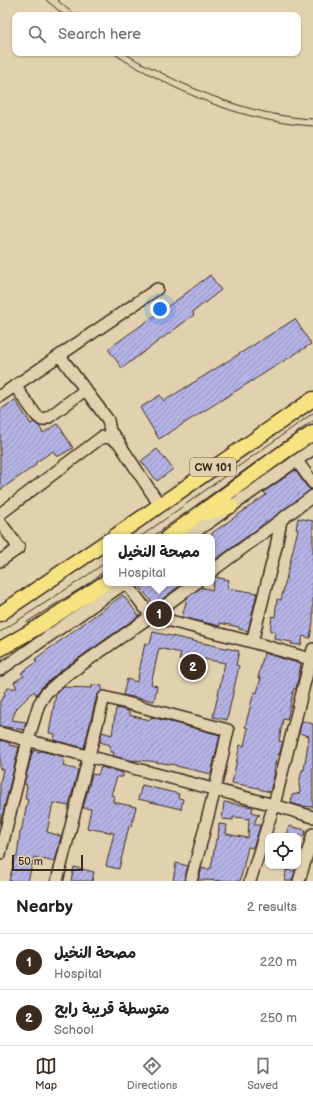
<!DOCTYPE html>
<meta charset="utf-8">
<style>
body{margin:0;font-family:"Balsamiq Sans","Playpen Sans Arabic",sans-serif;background:#f6f6f6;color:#222}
.controls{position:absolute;right:12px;bottom:12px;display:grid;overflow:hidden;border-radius:8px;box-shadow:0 1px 3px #0004}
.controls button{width:36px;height:36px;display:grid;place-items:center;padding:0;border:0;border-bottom:1px solid #e0e0e0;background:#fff;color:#222;font:20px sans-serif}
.scale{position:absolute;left:12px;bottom:10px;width:71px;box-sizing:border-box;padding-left:4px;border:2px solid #3b2a1e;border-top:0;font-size:11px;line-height:14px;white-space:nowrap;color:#3b2a1e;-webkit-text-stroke:3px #e2d1ae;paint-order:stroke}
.you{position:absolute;left:160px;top:309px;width:14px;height:14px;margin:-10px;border:3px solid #fff;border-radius:50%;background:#1a73e8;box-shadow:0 0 0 6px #1a73e833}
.badge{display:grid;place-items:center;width:26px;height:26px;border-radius:50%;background:#3b2a1e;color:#fff;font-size:13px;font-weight:700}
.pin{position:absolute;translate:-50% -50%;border:2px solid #fff;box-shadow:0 1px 4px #0006}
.popup{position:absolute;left:103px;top:534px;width:112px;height:52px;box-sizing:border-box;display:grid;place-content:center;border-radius:8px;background:#fff;filter:drop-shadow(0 1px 3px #0005);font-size:13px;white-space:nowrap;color:#767676}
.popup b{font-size:15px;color:#222}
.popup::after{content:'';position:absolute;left:50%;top:100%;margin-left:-8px;border:8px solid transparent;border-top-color:#fff}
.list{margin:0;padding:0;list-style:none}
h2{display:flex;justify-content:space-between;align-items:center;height:52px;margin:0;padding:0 16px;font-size:17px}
h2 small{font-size:13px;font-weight:400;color:#767676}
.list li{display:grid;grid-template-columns:26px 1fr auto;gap:12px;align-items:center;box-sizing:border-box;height:56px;padding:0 16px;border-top:1px solid #e0e0e0}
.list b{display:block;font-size:15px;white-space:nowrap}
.list p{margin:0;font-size:13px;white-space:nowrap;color:#767676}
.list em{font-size:13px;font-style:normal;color:#767676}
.icon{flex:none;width:22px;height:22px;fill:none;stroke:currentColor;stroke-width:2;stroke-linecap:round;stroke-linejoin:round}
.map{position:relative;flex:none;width:313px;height:881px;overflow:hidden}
.search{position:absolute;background:#fff;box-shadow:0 1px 3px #0004;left:12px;right:12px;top:12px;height:44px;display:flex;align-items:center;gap:10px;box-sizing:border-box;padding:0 14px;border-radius:8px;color:#767676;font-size:15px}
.sheet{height:164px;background:#fff}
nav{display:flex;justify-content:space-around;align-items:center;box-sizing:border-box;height:56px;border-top:1px solid #e0e0e0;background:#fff;font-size:11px;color:#767676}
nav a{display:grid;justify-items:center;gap:2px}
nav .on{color:#3b2a1e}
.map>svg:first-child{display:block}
</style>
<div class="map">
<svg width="313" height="881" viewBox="0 0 313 881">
<defs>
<pattern id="building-hatch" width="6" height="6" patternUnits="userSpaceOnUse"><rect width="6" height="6" fill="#b5b3e5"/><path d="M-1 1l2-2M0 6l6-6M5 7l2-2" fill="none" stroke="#9492b9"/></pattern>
</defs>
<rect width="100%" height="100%" fill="#e2d1ae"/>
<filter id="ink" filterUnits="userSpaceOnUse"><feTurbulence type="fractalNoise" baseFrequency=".025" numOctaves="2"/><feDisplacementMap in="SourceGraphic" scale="8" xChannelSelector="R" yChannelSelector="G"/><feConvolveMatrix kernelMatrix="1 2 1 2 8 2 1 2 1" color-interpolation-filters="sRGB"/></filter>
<g filter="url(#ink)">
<path fill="url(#building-hatch)" stroke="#3b2a1e" d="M 210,275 L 221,290 L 193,312 L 194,315 L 122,368 L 108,349 L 181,297 Z
M 295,319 L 311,344 L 159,439 L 140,408 L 160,395 L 164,401 Z
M 15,400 L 31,424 L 34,422 L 39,426 L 43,433 L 58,424 L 73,448 L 57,457 L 53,451 L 35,463 L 36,465 L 0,490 L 0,410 Z
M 157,449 L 173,469 L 157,481 L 141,461 Z
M 295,470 L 307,487 L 311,490 L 212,562 L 212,533 L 266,495 L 264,492 Z
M 298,518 L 313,521 L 313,621 L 310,638 L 303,636 L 301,645 L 291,644 L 292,642 L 274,639 L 275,631 L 270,631 L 272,616 L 275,617 L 277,599 L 281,600 L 298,529 L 296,529 Z
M 215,577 L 229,580 L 227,588 L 257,593 L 248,631 L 239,629 L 239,627 L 220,623 L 220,626 L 182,617 L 187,598 L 201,587 L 212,590 Z
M 137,583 L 184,583 L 154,605 Z
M 123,595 L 139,616 L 60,671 L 41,688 L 36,695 L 34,691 L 16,709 L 12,720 L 26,722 L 24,730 L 0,726 L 0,701 L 5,695 L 4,692 L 8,688 L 17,688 L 14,682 L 24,676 L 21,673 L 37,662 L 35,659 Z
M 153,632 L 239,651 L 236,665 L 239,666 L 227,720 L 213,717 L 225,663 L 204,659 L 202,665 L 179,660 L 181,653 L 159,648 L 151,684 L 157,686 L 154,701 L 123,695 L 127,679 L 137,682 L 145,643 L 150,644 Z
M 264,653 L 301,664 L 296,689 L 294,688 L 287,720 L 283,719 L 279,741 L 283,742 L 279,755 L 277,754 L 274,772 L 275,772 L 270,792 L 259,789 L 259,788 L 232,783 L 240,745 L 244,746 L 248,728 L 245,727 L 254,692 L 257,693 L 261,678 L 258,678 Z
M 92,685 L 102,686 L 102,690 L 97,695 L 84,748 L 54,740 L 55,734 L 49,733 L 56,694 L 63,687 L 92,688 Z
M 116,708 L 129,711 L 129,715 L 150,720 L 151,717 L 220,735 L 211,774 L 176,766 L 176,765 L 149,761 L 129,760 L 113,756 L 114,752 L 110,752 L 110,745 L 100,742 L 102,732 L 112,735 Z
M 302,721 L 313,724 L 313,807 L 301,806 L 291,803 L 292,795 L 300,793 L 299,784 L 302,770 L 304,770 L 309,736 L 299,733 Z
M 0,740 L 10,743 L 9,745 L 19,747 L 0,825 L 0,783 L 3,769 L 0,769 Z
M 33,750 L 40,752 L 41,751 L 65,757 L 63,766 L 78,770 L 69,806 L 53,803 L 47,832 L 61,836 L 55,862 L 34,857 L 28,881 L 9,881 L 15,856 L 17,857 L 20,832 L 21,832 L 28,799 L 25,799 L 27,785 L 24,784 Z
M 101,767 L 123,773 L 123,777 L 117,777 L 111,795 L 114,796 L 113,802 L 136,807 L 131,827 L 129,826 L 119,869 L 106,866 L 114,833 L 87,828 L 91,809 L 83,808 L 92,774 L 98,775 Z
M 142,785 L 179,794 L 178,798 L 183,799 L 181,809 L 138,799 Z
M 224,802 L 253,807 L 252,812 L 260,815 L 257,816 L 254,825 L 260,825 L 260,827 L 253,848 L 248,847 L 240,881 L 198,880 L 202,868 L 208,870 L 209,868 L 211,868 L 216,839 L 218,840 L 219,824 L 227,825 L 226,834 L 248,838 L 249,818 L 246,819 L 245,818 L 233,817 L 233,820 L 222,819 Z
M 289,826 L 306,830 L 304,836 L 287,836 Z
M 176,863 L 188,866 L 184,881 L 173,881 Z
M 74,867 L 94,872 L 92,881 L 71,881 Z
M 286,870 L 295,871 L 292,881 L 285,881 Z"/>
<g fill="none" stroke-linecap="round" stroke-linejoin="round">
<defs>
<path id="minor" d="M 60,356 L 108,420 L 110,431 L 119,442
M 15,386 L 36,415 L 42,420 L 49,417 L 85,390
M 0,396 L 157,289
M 297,461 L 313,483
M 0,514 L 102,437 L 111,438 L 119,443 L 159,504
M 0,522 L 19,548 L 0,561
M 188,537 L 313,449
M 212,571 L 313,496
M 126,583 L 151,616 L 252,642 L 313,660
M 252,642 L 276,547 L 281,520
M 0,670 L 125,583
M 0,733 L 274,805 L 313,817
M 0,854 L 28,740 L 39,704 L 46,693 L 64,677 L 151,616 L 196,583
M 57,881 L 104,697 L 228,730 L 215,789 L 191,881
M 250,881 L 274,805 L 313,649
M 299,881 L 313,834"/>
<path id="major" d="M 205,513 L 231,506
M 114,537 L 313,399
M 168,537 L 285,451 L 313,433
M 0,614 L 106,542
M 0,649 L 38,627 L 106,582"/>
</defs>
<use href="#minor" stroke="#3b2a1e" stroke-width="14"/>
<use href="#major" stroke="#3b2a1e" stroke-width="17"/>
<use href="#minor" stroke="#e2d1ae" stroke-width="11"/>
<use href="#major" stroke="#f5e382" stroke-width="14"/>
<path stroke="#3b2a1e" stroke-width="1" d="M 46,0 L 64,15
M 57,0 L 75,15
M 113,53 C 126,62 139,69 153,76 C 202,103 257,123 313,126
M 125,53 C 134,60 144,64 154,69 C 203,95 257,116 313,119
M 140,537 L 313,413
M 152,537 L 313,421
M 27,622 L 86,585 L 106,570
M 0,632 L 82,579 L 106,562"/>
</g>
</g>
<g text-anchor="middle" stroke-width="3" stroke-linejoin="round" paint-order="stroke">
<rect fill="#e2d1ae" stroke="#6d5c49" stroke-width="1" x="190" y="458" width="46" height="18" rx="3"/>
<g font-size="11" font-weight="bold" fill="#3b2a1e">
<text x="213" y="471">CW 101</text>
</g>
</g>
</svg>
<div class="controls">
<button><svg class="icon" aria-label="locate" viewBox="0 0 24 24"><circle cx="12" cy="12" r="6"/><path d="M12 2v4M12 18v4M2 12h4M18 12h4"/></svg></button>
</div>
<div class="scale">50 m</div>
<div class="you"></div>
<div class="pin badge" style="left:159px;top:614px">1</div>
<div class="popup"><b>مصحة النخيل</b>Hospital</div>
<div class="pin badge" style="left:193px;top:667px">2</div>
<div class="search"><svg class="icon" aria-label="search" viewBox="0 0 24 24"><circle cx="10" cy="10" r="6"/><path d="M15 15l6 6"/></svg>Search here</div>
</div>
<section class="sheet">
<h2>Nearby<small>2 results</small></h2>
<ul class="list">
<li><span class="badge">1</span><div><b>مصحة النخيل</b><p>Hospital</p></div><em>220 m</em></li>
<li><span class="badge">2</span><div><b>متوسطة قريبة رابح</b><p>School</p></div><em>250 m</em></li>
</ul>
</section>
<nav>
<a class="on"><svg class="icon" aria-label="map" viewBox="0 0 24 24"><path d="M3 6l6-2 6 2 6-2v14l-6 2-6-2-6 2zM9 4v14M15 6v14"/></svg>Map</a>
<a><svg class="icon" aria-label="directions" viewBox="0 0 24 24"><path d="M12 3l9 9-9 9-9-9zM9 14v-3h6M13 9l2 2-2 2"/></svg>Directions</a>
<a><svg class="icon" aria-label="saved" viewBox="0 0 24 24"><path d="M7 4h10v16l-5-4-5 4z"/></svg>Saved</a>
</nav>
